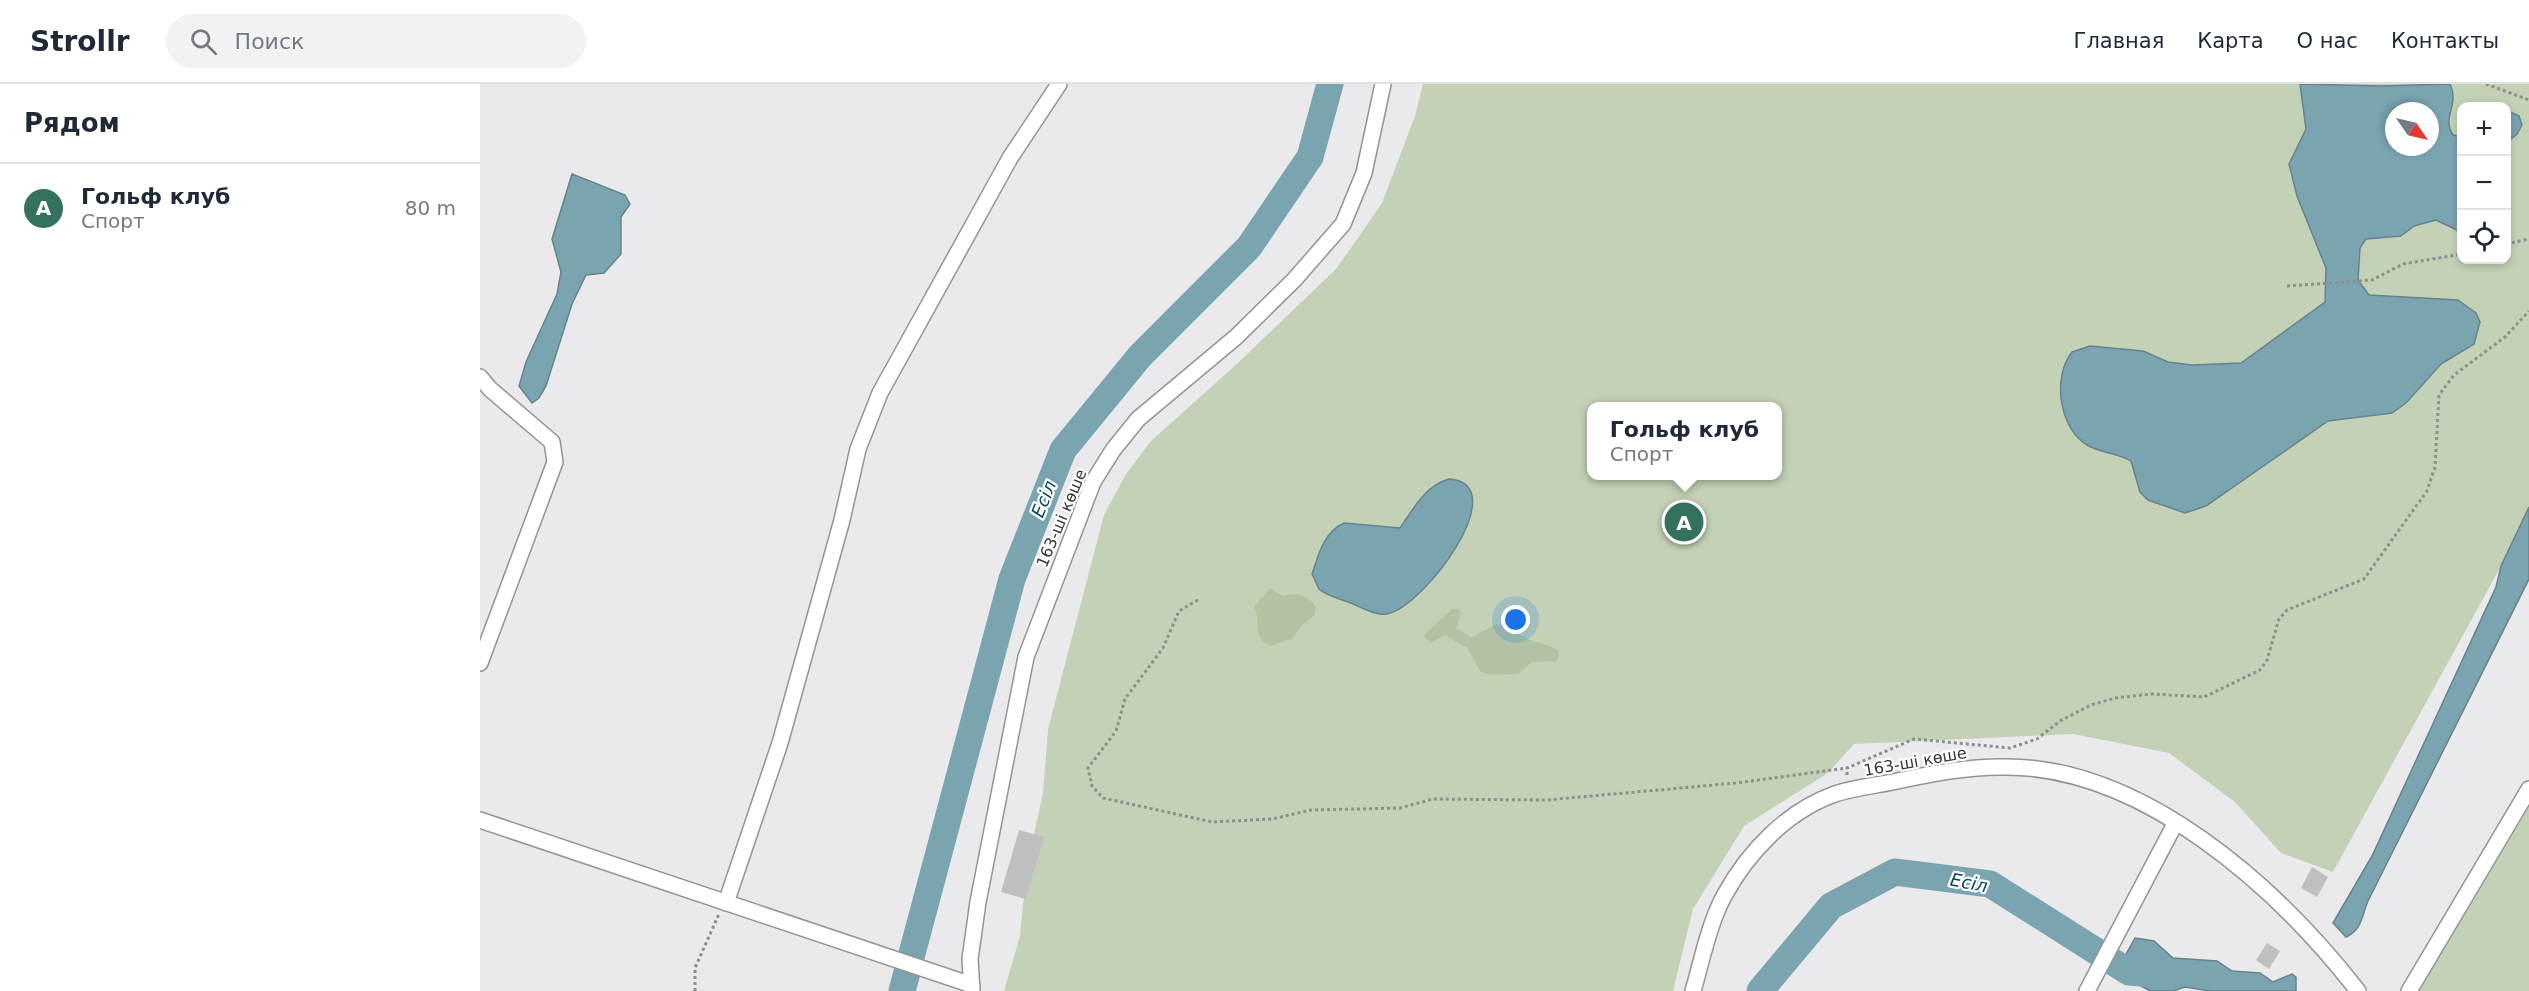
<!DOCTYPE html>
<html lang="ru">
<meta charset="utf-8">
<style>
body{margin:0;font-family:"DejaVu Sans",sans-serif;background:#f2f2f3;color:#1f2937}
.controls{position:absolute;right:18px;top:18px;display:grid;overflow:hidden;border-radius:12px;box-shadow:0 3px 9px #0003}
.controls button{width:54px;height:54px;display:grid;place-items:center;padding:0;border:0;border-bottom:2px solid #e0e1e3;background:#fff;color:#1f2937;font:30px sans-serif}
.compass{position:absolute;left:1905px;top:18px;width:54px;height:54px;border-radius:50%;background:#fff;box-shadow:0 3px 9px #0003;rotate:124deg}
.you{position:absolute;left:1036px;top:536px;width:21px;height:21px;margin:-15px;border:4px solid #fff;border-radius:50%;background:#1a73e8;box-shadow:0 0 0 9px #1a73e833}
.badge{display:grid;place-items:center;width:39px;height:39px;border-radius:50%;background:#34725f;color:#fff;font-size:20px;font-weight:700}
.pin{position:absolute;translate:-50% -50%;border:3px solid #fff;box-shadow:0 2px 6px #0006}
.popup{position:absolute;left:1107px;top:318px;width:195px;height:78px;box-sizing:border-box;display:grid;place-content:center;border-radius:12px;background:#fff;filter:drop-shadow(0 2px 4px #0005);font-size:20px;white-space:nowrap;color:#747a83}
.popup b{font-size:22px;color:#1f2937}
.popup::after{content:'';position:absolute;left:50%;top:100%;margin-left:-12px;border:12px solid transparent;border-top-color:#fff}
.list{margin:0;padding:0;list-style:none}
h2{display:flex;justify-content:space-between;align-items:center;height:78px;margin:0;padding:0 24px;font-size:26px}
h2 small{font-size:20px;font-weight:400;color:#747a83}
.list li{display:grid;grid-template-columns:39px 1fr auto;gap:18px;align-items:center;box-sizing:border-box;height:90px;padding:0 24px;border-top:2px solid #e0e1e3}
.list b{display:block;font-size:22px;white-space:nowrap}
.list p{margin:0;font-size:20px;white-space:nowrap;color:#747a83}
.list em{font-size:20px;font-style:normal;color:#747a83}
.icon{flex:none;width:33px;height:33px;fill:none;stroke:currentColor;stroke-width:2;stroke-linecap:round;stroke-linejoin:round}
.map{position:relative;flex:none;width:2049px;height:907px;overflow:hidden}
header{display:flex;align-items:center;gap:36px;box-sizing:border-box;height:84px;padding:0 30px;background:#fff;border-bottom:2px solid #e0e1e3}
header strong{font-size:28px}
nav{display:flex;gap:33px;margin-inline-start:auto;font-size:21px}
.search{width:420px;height:54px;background:#f2f2f3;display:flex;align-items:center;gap:15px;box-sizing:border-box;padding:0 21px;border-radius:33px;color:#747a83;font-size:22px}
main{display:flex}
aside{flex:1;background:#fff}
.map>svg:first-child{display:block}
</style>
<header>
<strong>Strollr</strong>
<div class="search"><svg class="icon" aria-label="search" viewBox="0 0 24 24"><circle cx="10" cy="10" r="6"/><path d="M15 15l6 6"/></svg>Поиск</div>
<nav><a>Главная</a><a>Карта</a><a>О нас</a><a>Контакты</a></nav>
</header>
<main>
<aside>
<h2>Рядом<small></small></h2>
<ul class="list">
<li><span class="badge">A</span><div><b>Гольф клуб</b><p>Спорт</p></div><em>80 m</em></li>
</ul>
</aside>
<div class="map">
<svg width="2049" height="907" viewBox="0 0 2049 907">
<rect width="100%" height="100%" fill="#eaeaec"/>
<path fill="#c3d2b6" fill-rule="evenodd" d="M 943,0 L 2049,0 L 2049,423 L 2021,482 L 1853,788 L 1801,769 L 1755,718 L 1689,669 L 1593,650 L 1374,660 L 1348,689 L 1264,742 L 1213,825 L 1193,907 L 524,907 L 540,852 L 547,781 L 563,709 L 568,645 L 624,431 L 646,390 L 671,357 L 759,278 L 857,184 L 902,119 L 936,29 ZM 1982,22 L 2026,22 L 2026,176 L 1982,176 ZM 1914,27 L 1950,27 L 1950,63 L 1914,63 ZM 1111,322 L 1297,322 L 1297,392 L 1111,392 Z
M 2049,705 L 2049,907 L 1929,907 Z"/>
<path fill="#b1c3a3" d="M 790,504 L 803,512 C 818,508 827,511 836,523 L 835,531 L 822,541 L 812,555 L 789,562 C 771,551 782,537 774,523 Z
M 972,525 L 979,525 L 981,528 L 976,545 L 992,553 L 1016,540 C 1028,543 1035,548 1046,554 C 1056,559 1068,560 1078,566 L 1079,573 L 1076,577 L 1052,578 L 1038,590 L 1011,591 L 1001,588 L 987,564 L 965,551 L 951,559 L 943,552 Z"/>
<path fill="#7ba4b1" stroke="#67838c" stroke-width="1.5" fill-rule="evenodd" d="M 1820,0 L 1901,2 L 1970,0 C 1980,22 1961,33 1973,51 L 1981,53 L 1981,148 L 1956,136 L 1934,142 L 1921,152 L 1886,155 L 1880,164 L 1878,196 L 1889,211 L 1978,216 L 1996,229 L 2000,238 L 1994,260 L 1961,280 L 1926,319 L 1912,329 L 1848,337 L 1726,422 L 1705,429 L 1668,416 L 1660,408 L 1651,377 C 1639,369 1620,369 1607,361 C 1579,344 1572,293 1592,268 L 1610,262 L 1663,267 L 1688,278 L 1712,281 L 1761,279 L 1845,218 L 1846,184 L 1817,112 L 1809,80 L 1826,45 ZM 1914,27 L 1950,27 L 1950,63 L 1914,63 Z
M 2026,26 L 2039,32 L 2042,41 L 2037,50 L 2027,58 Z
M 92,90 L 145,111 L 150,120 L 141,133 L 141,170 L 124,189 L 106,191 L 92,220 L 66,302 L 59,314 L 52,319 L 39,302 L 46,278 L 77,210 L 81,188 L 72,155 Z
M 969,395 C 1036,400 943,524 907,530 C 894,532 880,522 868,518 C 858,514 847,512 839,505 L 832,490 C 839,470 843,449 864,439 L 920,444 C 934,424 945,402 969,395 Z
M 2049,423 L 2049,495 L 1888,817 C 1882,831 1882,846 1866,853 L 1853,839 L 1892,772 L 2016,503 L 2021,482 Z
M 1655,854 L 1674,857 L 1693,874 L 1737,877 L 1752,887 L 1780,889 L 1793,898 L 1812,890 L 1816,893 L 1816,907 L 1730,907 L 1705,903 L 1693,907 L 1670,907 L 1636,888 Z"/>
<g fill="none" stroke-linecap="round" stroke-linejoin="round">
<path stroke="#7ba4b1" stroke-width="27" d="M 422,907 L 532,495 L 583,366 L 660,272 L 769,163 L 830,73 L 850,0
M 1280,907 L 1351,822 L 1415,788 L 1510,800 L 1649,888 L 1673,890"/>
</g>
<path fill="#bfbfc0" d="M 539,746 L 564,753 L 546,815 L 521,808 Z
M 1832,783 L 1848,793 L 1837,813 L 1821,804 Z
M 1787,859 L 1800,867 L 1789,885 L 1776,876 Z"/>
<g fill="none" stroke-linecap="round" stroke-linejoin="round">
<defs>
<path id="minor" d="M 0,293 L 10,305 L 72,358 L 75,378 L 0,579
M 0,736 L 492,901
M 246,819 L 300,659 L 362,436 L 378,365 L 400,309 L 530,74 L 579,0
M 492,907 L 490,875 L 498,818 L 546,573 L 613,398 L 633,366 L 658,335 L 756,253 L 814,196 L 863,140 L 884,89 L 903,0
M 1213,907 C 1222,876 1229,840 1244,812 C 1268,768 1307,727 1355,710 C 1376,703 1401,701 1422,696 C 1455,689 1487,683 1521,683 C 1661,680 1797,803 1878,907
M 1607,907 L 1696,738
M 1929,907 L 2049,705"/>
</defs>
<use href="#minor" stroke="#949495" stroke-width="18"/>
<path stroke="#8e8e8f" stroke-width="3" stroke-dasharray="3 3" stroke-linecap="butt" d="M 2006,0 L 2049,16
M 2026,160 L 2049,155
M 1807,202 L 1892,196 L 1923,180 L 1982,170
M 718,516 L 699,527 L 683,564 L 645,615 L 636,647 L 608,684 L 612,702 L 623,714 L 732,738 L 792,735 L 831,726 L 920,724 L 953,715 L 1067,716 L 1256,699 L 1367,684
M 1367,691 L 1367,684 L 1434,655 L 1530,664 L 1557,655 L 1580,637 L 1611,621 L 1635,614 L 1672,610 L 1724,613 L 1780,586 L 1787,576 L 1799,535 L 1807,526 L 1884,495 L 1947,407 L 1955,383 L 1959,311 L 1974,291 L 2025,253 L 2049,227
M 215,907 L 215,884 L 239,830"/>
<use href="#minor" stroke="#fff" stroke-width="15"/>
</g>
<g text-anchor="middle" stroke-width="4.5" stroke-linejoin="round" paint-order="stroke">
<g font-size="16" fill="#373737" stroke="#fff">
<text transform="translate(581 434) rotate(-67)" y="6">163-ші көше</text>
<text transform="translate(1435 677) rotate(-10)" y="6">163-ші көше</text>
</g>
<g font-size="18" font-style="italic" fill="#0a4857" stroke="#fff">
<text transform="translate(564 415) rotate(-68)" y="6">Есіл</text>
<text transform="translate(1489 799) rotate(11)" y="6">Есіл</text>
</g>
</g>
</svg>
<div class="controls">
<button>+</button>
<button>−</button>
<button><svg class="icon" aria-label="locate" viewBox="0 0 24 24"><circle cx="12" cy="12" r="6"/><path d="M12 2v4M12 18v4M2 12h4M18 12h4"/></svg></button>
</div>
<svg class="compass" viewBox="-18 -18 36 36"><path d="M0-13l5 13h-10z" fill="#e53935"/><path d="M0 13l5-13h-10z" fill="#747a83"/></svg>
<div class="you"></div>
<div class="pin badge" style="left:1204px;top:438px">A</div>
<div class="popup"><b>Гольф клуб</b>Спорт</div>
</div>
</main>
